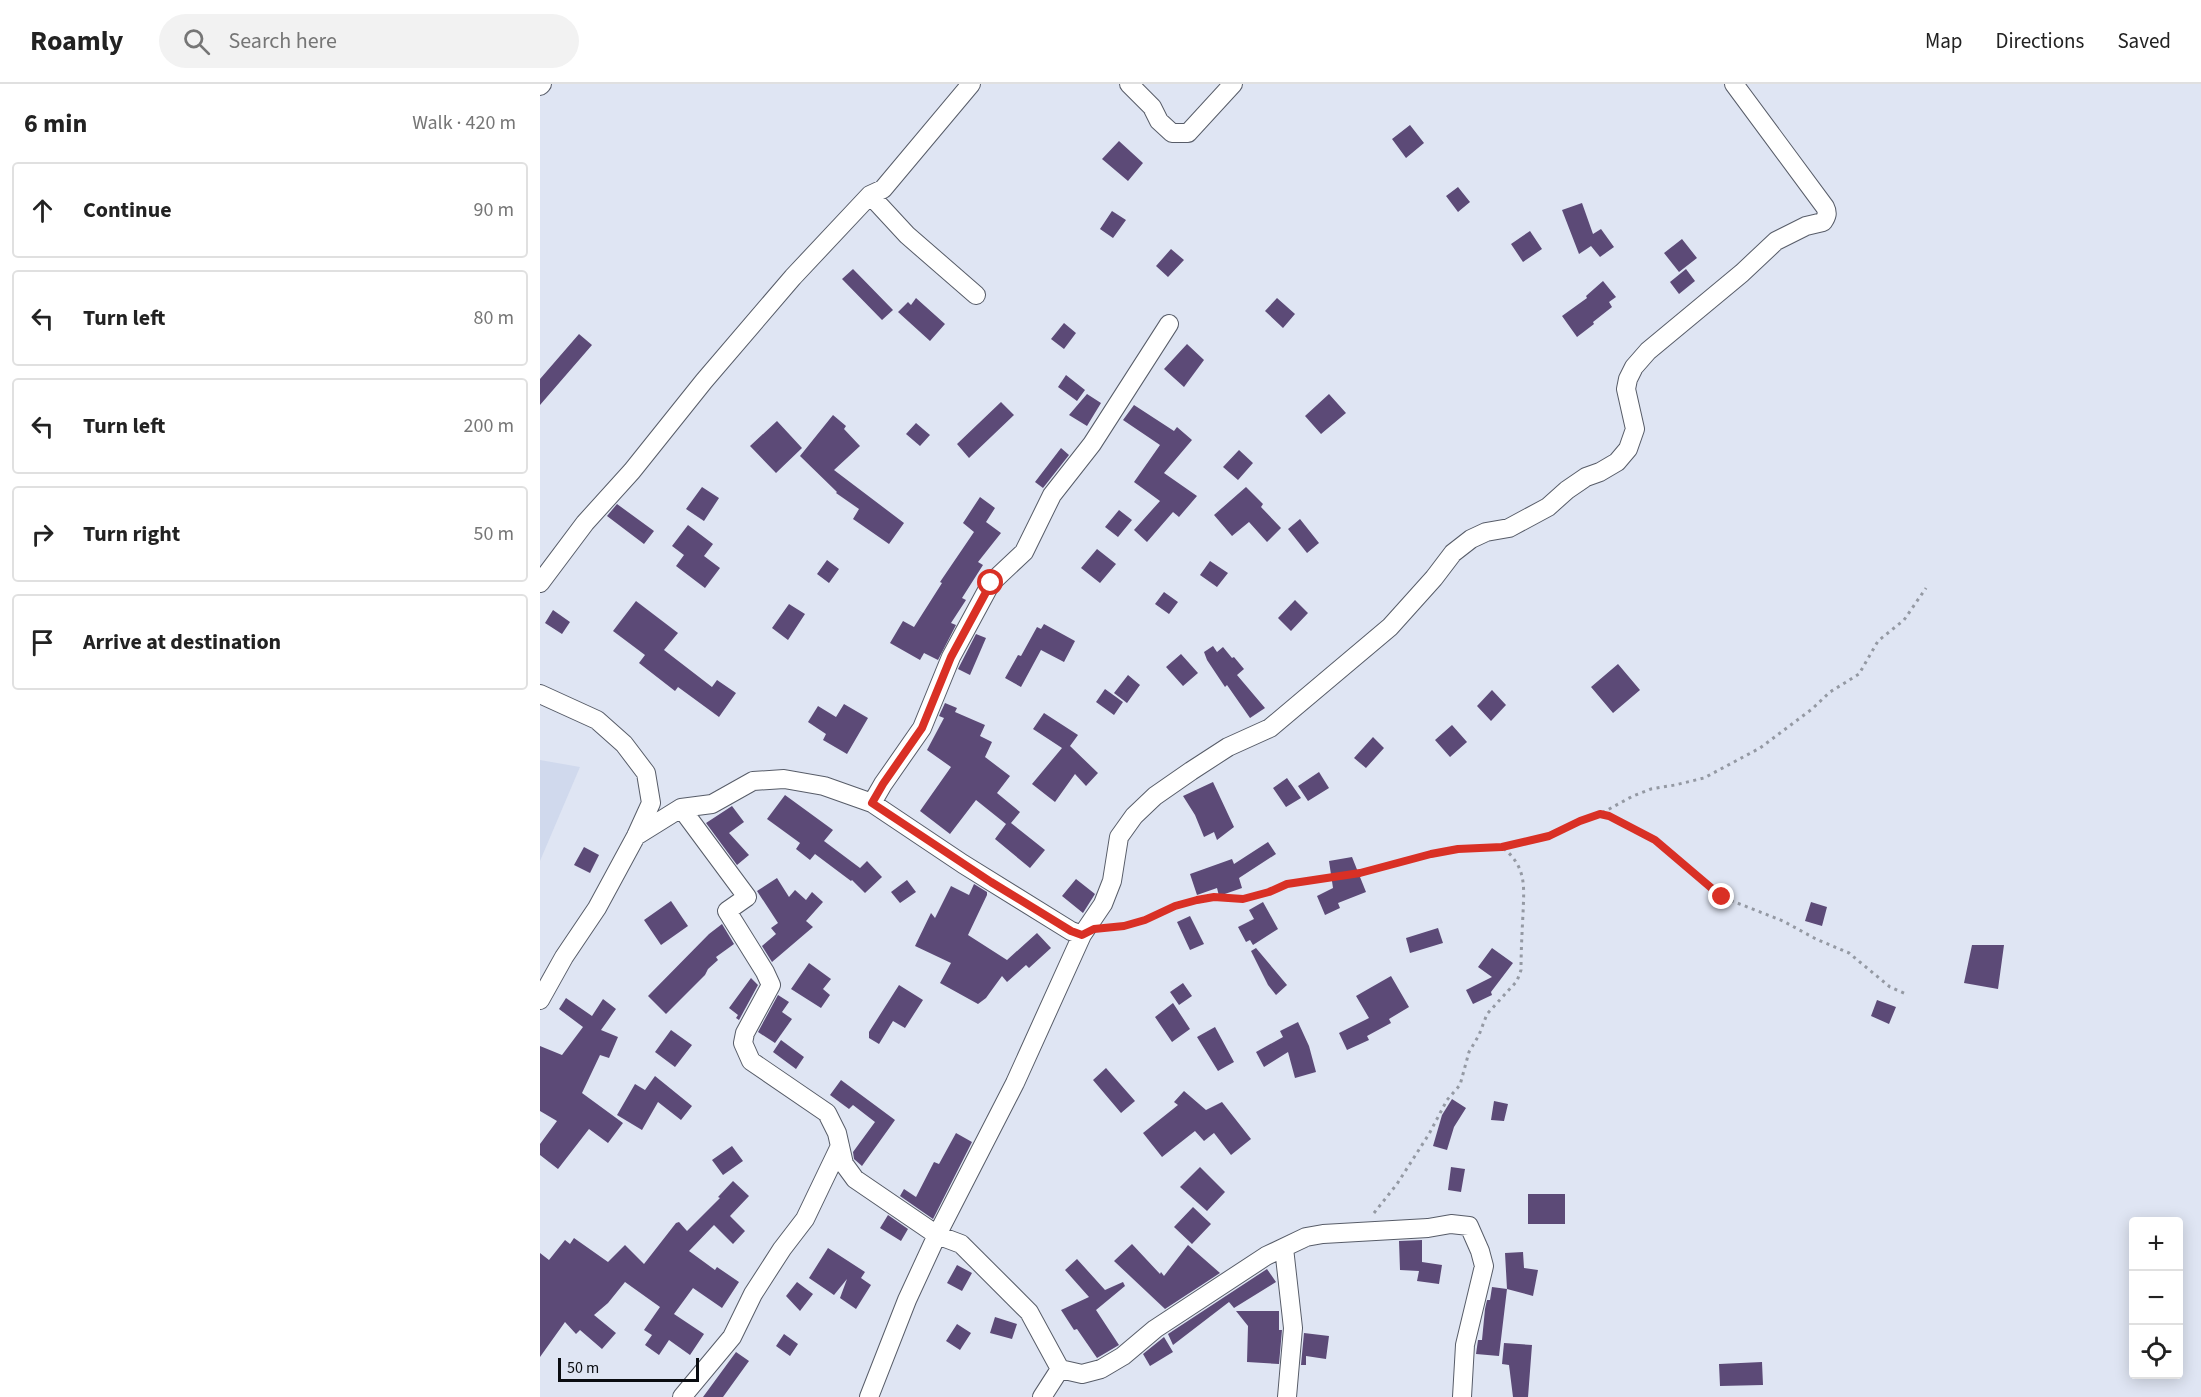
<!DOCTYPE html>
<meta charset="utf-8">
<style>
body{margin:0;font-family:"Source Sans 3",sans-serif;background:#f2f2f2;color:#222}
.controls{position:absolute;right:18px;bottom:18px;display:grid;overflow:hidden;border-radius:6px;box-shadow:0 3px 15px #0003}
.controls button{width:54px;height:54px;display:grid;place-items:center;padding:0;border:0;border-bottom:2px solid #e0e0e0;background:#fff;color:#222;font:30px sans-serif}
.scale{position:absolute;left:18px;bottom:15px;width:141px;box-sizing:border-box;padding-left:6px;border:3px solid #0a0c10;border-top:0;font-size:16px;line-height:21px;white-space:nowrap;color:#0a0c10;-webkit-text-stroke:4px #dfe5f3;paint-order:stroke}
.stop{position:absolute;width:18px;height:18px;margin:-14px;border:4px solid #d93025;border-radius:50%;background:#fff}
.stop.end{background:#d93025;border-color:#fff;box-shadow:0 2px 6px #0008}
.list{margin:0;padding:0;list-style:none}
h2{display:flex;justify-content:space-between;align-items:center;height:78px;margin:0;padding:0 24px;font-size:26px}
h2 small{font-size:20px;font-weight:400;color:#767676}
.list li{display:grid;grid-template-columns:39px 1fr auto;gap:18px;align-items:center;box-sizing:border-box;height:96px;margin:0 12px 12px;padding:0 12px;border:2px solid #e0e0e0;border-radius:6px}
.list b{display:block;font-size:22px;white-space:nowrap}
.list em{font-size:20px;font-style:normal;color:#767676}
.icon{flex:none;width:33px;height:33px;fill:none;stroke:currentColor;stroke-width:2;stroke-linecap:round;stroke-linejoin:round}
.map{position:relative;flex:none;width:1661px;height:1313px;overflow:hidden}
header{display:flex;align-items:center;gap:36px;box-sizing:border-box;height:84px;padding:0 30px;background:#fff;border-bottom:2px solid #e0e0e0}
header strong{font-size:28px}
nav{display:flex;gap:33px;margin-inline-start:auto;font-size:21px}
.search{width:420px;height:54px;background:#f2f2f2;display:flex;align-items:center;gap:15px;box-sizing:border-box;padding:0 21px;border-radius:33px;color:#767676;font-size:22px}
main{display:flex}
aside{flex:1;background:#fff}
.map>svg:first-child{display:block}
</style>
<header>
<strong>Roamly</strong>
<div class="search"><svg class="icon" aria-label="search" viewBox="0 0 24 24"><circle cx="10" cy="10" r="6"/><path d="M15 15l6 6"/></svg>Search here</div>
<nav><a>Map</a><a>Directions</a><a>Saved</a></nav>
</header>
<main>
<aside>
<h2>6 min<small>Walk · 420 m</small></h2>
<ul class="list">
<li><svg class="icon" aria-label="ahead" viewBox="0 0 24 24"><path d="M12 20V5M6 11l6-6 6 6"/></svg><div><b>Continue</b></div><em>90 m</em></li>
<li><svg class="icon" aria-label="left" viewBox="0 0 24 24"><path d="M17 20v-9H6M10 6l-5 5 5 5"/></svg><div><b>Turn left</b></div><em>80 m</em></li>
<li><svg class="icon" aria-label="left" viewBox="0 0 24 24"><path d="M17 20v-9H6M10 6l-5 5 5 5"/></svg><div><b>Turn left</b></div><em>200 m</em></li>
<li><svg class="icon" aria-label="right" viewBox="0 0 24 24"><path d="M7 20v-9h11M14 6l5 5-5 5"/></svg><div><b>Turn right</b></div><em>50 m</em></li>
<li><svg class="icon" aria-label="arrive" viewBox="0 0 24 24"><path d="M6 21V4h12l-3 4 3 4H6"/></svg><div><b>Arrive at destination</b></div></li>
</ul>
</aside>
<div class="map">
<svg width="1661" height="1313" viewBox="0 0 1661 1313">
<rect width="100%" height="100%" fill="#dfe5f3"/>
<path fill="#d0d9ed" d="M 0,676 L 40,683 L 0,777 Z"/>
<path fill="#5c4a77" d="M 870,41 L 884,59 L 866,74 L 852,55 Z
M 579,57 L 603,79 L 588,97 L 562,75 Z
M 918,103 L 930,118 L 918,128 L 906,112 Z
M 1042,119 L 1053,150 L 1061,145 L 1074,163 L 1060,173 L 1051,162 L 1039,170 L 1022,126 Z
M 572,127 L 586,136 L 573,154 L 560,145 Z
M 990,147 L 1002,165 L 983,178 L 971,160 Z
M 1142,155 L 1157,174 L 1139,188 L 1124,169 Z
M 631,165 L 644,176 L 628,193 L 616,182 Z
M 313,185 L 353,226 L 342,236 L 302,195 Z
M 1146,185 L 1155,197 L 1139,210 L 1130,198 Z
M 1063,197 L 1076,213 L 1069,218 L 1072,223 L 1053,238 L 1054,240 L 1037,253 L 1022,232 L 1047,214 L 1046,212 Z
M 376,214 L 405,240 L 390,257 L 358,228 L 368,218 L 371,221 Z
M 737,214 L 755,230 L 743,244 L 725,227 Z
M 524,239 L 536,249 L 524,265 L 511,255 Z
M 39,250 L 52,261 L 0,321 L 0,295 Z
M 647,260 L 664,276 L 644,303 L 624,285 Z
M 526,291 L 545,306 L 537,317 L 518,303 Z
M 547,310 L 561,319 L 547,342 L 529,331 Z
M 789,310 L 806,329 L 781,350 L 765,332 Z
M 461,318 L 474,331 L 429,374 L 417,360 Z
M 594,321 L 634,347 L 637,343 L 652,356 L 624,389 L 657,412 L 639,433 L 633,428 L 607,458 L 594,446 L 620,417 L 594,398 L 620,361 L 583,336 Z
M 293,331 L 306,342 L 304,345 L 320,362 L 294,386 L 364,439 L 349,460 L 313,435 L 319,425 L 296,409 L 297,408 L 260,372 Z
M 237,337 L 262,364 L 236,389 L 210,362 Z
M 376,339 L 390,351 L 380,362 L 366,350 Z
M 521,364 L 529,371 L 503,404 L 495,398 Z
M 699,366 L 713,379 L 698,396 L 683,383 Z
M 162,403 L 179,414 L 164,437 L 146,425 Z
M 706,403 L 723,420 L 721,423 L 741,444 L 727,458 L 709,438 L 692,452 L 674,431 Z
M 440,413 L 455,424 L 446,438 L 461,449 L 438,478 L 443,481 L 422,514 L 426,516 L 411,539 L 416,541 L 398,576 L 384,569 L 380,576 L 350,559 L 363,537 L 374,543 L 402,499 L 400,498 L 434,448 L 423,439 Z
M 77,420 L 114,447 L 104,460 L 67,432 Z
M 579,426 L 592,436 L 578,453 L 565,443 Z
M 760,435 L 779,459 L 767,469 L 748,445 Z
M 148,441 L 173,460 L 164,472 L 180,484 L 165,504 L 136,482 L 144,471 L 132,462 Z
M 557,465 L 576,480 L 560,499 L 541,484 Z
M 287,476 L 299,485 L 289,499 L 277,490 Z
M 670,477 L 688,489 L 677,503 L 660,491 Z
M 624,508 L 638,518 L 629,530 L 615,520 Z
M 755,516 L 768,529 L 751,547 L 738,534 Z
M 96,517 L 138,549 L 124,566 L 172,603 L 177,596 L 196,609 L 179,633 L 138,603 L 135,607 L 99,579 L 105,571 L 73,547 Z
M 249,520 L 265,530 L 248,556 L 232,544 Z
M 13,526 L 30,538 L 22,550 L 5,539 Z
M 504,540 L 535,557 L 524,578 L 501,566 L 481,603 L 465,594 L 478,571 L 481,572 L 497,543 L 501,545 Z
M 436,550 L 446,554 L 430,591 L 418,585 Z
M 673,562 L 677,568 L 683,563 L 692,574 L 694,573 L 704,585 L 697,591 L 725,624 L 710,634 L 687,601 L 685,603 L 667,576 L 664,568 Z
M 641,570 L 658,589 L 643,602 L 626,583 Z
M 1078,580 L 1100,606 L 1073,629 L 1051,603 Z
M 588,591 L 600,601 L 587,619 L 574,609 Z
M 565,605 L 583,618 L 574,631 L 556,618 Z
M 952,606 L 966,621 L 951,637 L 937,622 Z
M 405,619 L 417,624 L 415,628 L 445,641 L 440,652 L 452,658 L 445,673 L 470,692 L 457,709 L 480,728 L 471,739 L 505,766 L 490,784 L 455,755 L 466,740 L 436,716 L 410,750 L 380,727 L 411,683 L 387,666 L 404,634 L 399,632 Z
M 304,620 L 328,634 L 307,670 L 283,656 L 286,650 L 268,638 L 278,622 L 296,633 Z
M 504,629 L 538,651 L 530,662 L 558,689 L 546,702 L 535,690 L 515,718 L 492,700 L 522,664 L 493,645 Z
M 912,641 L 927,658 L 910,673 L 895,656 Z
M 833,653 L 844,664 L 826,684 L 814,674 Z
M 779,688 L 789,704 L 768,717 L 758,702 Z
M 747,694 L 761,714 L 746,723 L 733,704 Z
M 673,698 L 694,743 L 677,756 L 674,748 L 664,753 L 655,731 L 643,712 Z
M 245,711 L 293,746 L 284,757 L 320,784 L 327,777 L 342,793 L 325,809 L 312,796 L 311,797 L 275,770 L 270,776 L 256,765 L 260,759 L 227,735 Z
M 192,722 L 204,738 L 189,749 L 209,771 L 197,781 L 166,739 Z
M 728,758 L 736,770 L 699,794 L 702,804 L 679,812 L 677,804 L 657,811 L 650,790 L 692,775 L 694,780 Z
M 44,763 L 59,771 L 50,789 L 34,781 Z
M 812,773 L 826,808 L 798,819 L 800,824 L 785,831 L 777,812 L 793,804 L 789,777 Z
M 237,794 L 249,813 L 255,806 L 266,816 L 272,808 L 283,818 L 266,837 L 273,843 L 232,878 L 222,862 L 236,850 L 231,844 L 238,839 L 217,807 Z
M 536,795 L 555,810 L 543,829 L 522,812 Z
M 367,796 L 376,808 L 360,819 L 351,808 Z
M 434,800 L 447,808 L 447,811 L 428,851 L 467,876 L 497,849 L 511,864 L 489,884 L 486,881 L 467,898 L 462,892 L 446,914 L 438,920 L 400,899 L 411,879 L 375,862 L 391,829 L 395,834 L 411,802 L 429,811 Z
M 131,817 L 148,842 L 121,861 L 104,836 Z
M 723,818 L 738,845 L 713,861 L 710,856 L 706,858 L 698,843 L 714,835 L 709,826 Z
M 1271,818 L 1287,823 L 1282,842 L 1265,837 Z
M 650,832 L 664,860 L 650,866 L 637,838 Z
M 182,840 L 194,860 L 176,873 L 178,876 L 168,885 L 165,891 L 126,930 L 108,912 L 169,850 Z
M 898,844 L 903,859 L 870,869 L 866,854 Z
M 1432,861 L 1464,861 L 1458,905 L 1424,899 Z
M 716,864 L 747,901 L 736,911 L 728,901 L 711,867 Z
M 952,864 L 973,879 L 951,908 L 952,911 L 933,920 L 926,906 L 952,893 L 938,883 Z
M 269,879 L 291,895 L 283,905 L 290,911 L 281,924 L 251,905 Z
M 851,892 L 869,923 L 849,935 L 851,939 L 827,952 L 829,956 L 807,966 L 799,949 L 829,934 L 816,912 Z
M 211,894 L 218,901 L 199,936 L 196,934 L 198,931 L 189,924 Z
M 643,899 L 652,912 L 639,921 L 630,908 Z
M 359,901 L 383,916 L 365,944 L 353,937 L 339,960 L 329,954 L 329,948 Z
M 238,911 L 249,918 L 242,928 L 252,935 L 235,959 L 218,948 Z
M 26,914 L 52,932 L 63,915 L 76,925 L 61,946 L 78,953 L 69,974 L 60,971 L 42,1009 L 83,1039 L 68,1059 L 49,1045 L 18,1085 L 0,1071 L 0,1060 L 17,1037 L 0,1027 L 0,962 L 22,971 L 43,943 L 19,925 Z
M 1337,916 L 1356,923 L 1349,940 L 1331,932 Z
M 633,919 L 650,945 L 632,958 L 615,933 Z
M 758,938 L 769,962 L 776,988 L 755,994 L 748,968 L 724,983 L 716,968 L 743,953 L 740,947 Z
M 675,943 L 694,978 L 678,987 L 657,953 Z
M 131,946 L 152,961 L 135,983 L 115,968 Z
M 241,956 L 264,973 L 256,985 L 233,968 Z
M 566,984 L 595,1017 L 581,1029 L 553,996 Z
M 115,992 L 152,1022 L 141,1036 L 118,1018 L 102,1046 L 77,1031 L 95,1000 L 105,1006 Z
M 301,996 L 355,1036 L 322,1082 L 314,1075 L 313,1068 L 335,1038 L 313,1021 L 309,1025 L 290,1011 Z
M 644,1007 L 666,1026 L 682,1018 L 711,1055 L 691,1071 L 674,1049 L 664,1057 L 655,1047 L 622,1073 L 603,1049 L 638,1021 L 634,1018 Z
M 912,1015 L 926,1024 L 914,1043 L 907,1066 L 893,1062 L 902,1031 Z
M 954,1017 L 968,1020 L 964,1037 L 951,1036 Z
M 416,1049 L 432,1058 L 393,1135 L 360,1112 L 364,1105 L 376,1113 L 394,1078 L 399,1080 Z
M 192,1062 L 203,1077 L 183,1091 L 172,1076 Z
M 660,1083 L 685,1108 L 667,1127 L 640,1103 Z
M 911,1083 L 925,1085 L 921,1108 L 908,1106 Z
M 193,1097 L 209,1112 L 190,1132 L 205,1147 L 193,1160 L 174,1141 L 149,1167 L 175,1186 L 177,1183 L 199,1198 L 182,1224 L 153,1204 L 134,1230 L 164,1250 L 150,1271 L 129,1256 L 119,1271 L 105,1261 L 112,1251 L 104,1246 L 120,1223 L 85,1198 L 68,1219 L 54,1231 L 76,1249 L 62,1265 L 40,1246 L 36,1250 L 25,1238 L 0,1273 L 0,1169 L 9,1176 L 25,1156 L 30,1160 L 34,1154 L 68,1178 L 85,1161 L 104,1180 L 136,1139 L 139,1138 L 147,1147 L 180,1114 L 178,1113 Z
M 988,1110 L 1025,1110 L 1025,1140 L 988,1140 Z
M 653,1123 L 671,1140 L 652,1160 L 634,1143 Z
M 348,1131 L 368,1145 L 361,1157 L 340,1144 Z
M 882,1156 L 882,1178 L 902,1181 L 899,1200 L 877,1197 L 879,1187 L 860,1186 L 859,1157 Z
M 592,1160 L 620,1190 L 621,1188 L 624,1192 L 648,1161 L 680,1189 L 625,1225 L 574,1177 Z
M 288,1164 L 325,1188 L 321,1194 L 331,1201 L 316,1225 L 300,1214 L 307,1195 L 294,1211 L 269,1194 Z
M 983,1168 L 984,1184 L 998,1186 L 993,1212 L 967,1205 L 965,1169 Z
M 537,1175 L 565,1206 L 583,1198 L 585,1202 L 556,1226 L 579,1261 L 557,1274 L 537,1245 L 534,1246 L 521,1226 L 549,1213 L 525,1186 Z
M 417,1181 L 432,1189 L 422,1207 L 407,1199 Z
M 727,1185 L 736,1198 L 694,1224 L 689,1218 L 633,1261 L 628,1250 Z
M 257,1198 L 273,1210 L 260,1227 L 246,1212 Z
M 952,1203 L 967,1205 L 959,1272 L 936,1270 L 938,1256 L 942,1256 L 945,1225 L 947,1216 L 950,1216 Z
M 696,1227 L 739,1227 L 739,1246 L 742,1246 L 739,1280 L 707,1278 L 708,1242 Z
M 455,1233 L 477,1240 L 472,1255 L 450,1249 Z
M 417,1240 L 431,1249 L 420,1266 L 406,1257 Z
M 764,1249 L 789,1252 L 786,1275 L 766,1272 L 766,1281 L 761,1281 Z
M 244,1250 L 258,1260 L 250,1272 L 236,1262 Z
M 624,1253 L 633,1268 L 610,1282 L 603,1270 Z
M 964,1259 L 992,1261 L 988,1313 L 973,1313 L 969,1281 L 962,1280 Z
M 196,1268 L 209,1277 L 183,1313 L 163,1313 Z
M 1222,1278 L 1223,1301 L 1180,1302 L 1179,1280 Z"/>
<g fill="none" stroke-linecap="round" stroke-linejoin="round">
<defs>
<path id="minor" d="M 589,0 L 612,23 L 619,37 L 632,49 L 648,49 L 693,0
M 0,2 L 2,0
M 330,111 L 367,151 L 436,211
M 0,499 L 45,439 L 92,387 L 164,297 L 253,193 L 330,111 L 343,105 L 431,0
M 0,610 L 57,636 L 84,660 L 106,689 L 111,719 L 96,752 L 57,824 L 24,873 L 0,916
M 332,719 L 343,700 L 382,644 L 411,573 L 451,499 L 484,468 L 512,411 L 552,360 L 629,240
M 141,724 L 207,813 L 187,827 L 225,888 L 231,901 L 205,949 L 203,959 L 211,977 L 287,1029 L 297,1049 L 304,1080 L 315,1095 L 397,1151 L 421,1160 L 489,1228 L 520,1285
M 96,752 L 141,724 L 172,720 L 213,697 L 244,695 L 284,702 L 332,719 L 423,780 L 531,847 L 542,851
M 744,1164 L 753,1244 L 747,1313
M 520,1285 L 542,1290 L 561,1285 L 583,1272 L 615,1245 L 726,1172 L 766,1153 L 783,1150 L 888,1144 L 911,1140 L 929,1142 L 940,1167 L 944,1182 L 925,1261 L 922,1313
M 142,1313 L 192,1253 L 213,1210 L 242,1165 L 265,1135 L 300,1062
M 329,1313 L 367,1216 L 397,1151 L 475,999 L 542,851 L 563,820 L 572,797 L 579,753 L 594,732 L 615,712 L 651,687 L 688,663 L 730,644 L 850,543 L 894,494 L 913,469 L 931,455 L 946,448 L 969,444 L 1008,423 L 1027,406 L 1046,393 L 1060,388 L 1077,378 L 1088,365 L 1095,345 L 1086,305 L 1088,295 L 1094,283 L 1108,267 L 1202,189 L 1236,157 L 1266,142 L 1283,138 C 1287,132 1288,129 1285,123 L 1194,0
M 502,1313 L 520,1285"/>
</defs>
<use href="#minor" stroke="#575c68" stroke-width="20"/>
<path stroke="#9499a3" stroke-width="3" stroke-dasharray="3 4.5" stroke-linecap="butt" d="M 1061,731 L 1069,732 L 1081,737 L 1115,756 L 1182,813 L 1243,837 L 1276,855 L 1309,869 L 1350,903 L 1366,910
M 570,842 L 584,842 L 605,836 L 635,822 L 657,816 L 674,813 L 703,815 L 729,808 L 747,800 L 820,789 L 891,770 L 918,765 L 962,763 L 1009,752 L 1039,737 L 1060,730 L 1093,712 L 1111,705 L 1135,701 L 1164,694 L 1220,664 L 1272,625 L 1290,608 L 1319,590 L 1338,557 L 1364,536 L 1386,504
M 834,1129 L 857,1100 L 889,1050 L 907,1016 L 920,1001 L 929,968 L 939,951 L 947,930 L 977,897 L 981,886 C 981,868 982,849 983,830 C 984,802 987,783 962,763"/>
<use href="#minor" stroke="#fff" stroke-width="18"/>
</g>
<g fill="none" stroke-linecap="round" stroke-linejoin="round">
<path stroke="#d93025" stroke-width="8" d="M 451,499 L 411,573 L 382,644 L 343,700 L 332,719 L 451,798 L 531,847 L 542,851 L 554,845 L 584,842 L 605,836 L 635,822 L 657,816 L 674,813 L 703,815 L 729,808 L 747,800 L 820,789 L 891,770 L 918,765 L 962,763 L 1009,752 L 1040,737 L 1060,730 L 1069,732 L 1115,756 L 1182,813"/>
</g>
</svg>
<div class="controls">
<button>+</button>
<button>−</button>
<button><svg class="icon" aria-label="locate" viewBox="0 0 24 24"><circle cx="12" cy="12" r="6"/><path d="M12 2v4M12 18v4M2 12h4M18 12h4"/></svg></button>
</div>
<div class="scale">50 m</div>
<div class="stop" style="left:451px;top:499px"></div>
<div class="stop end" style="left:1182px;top:813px"></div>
</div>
</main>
